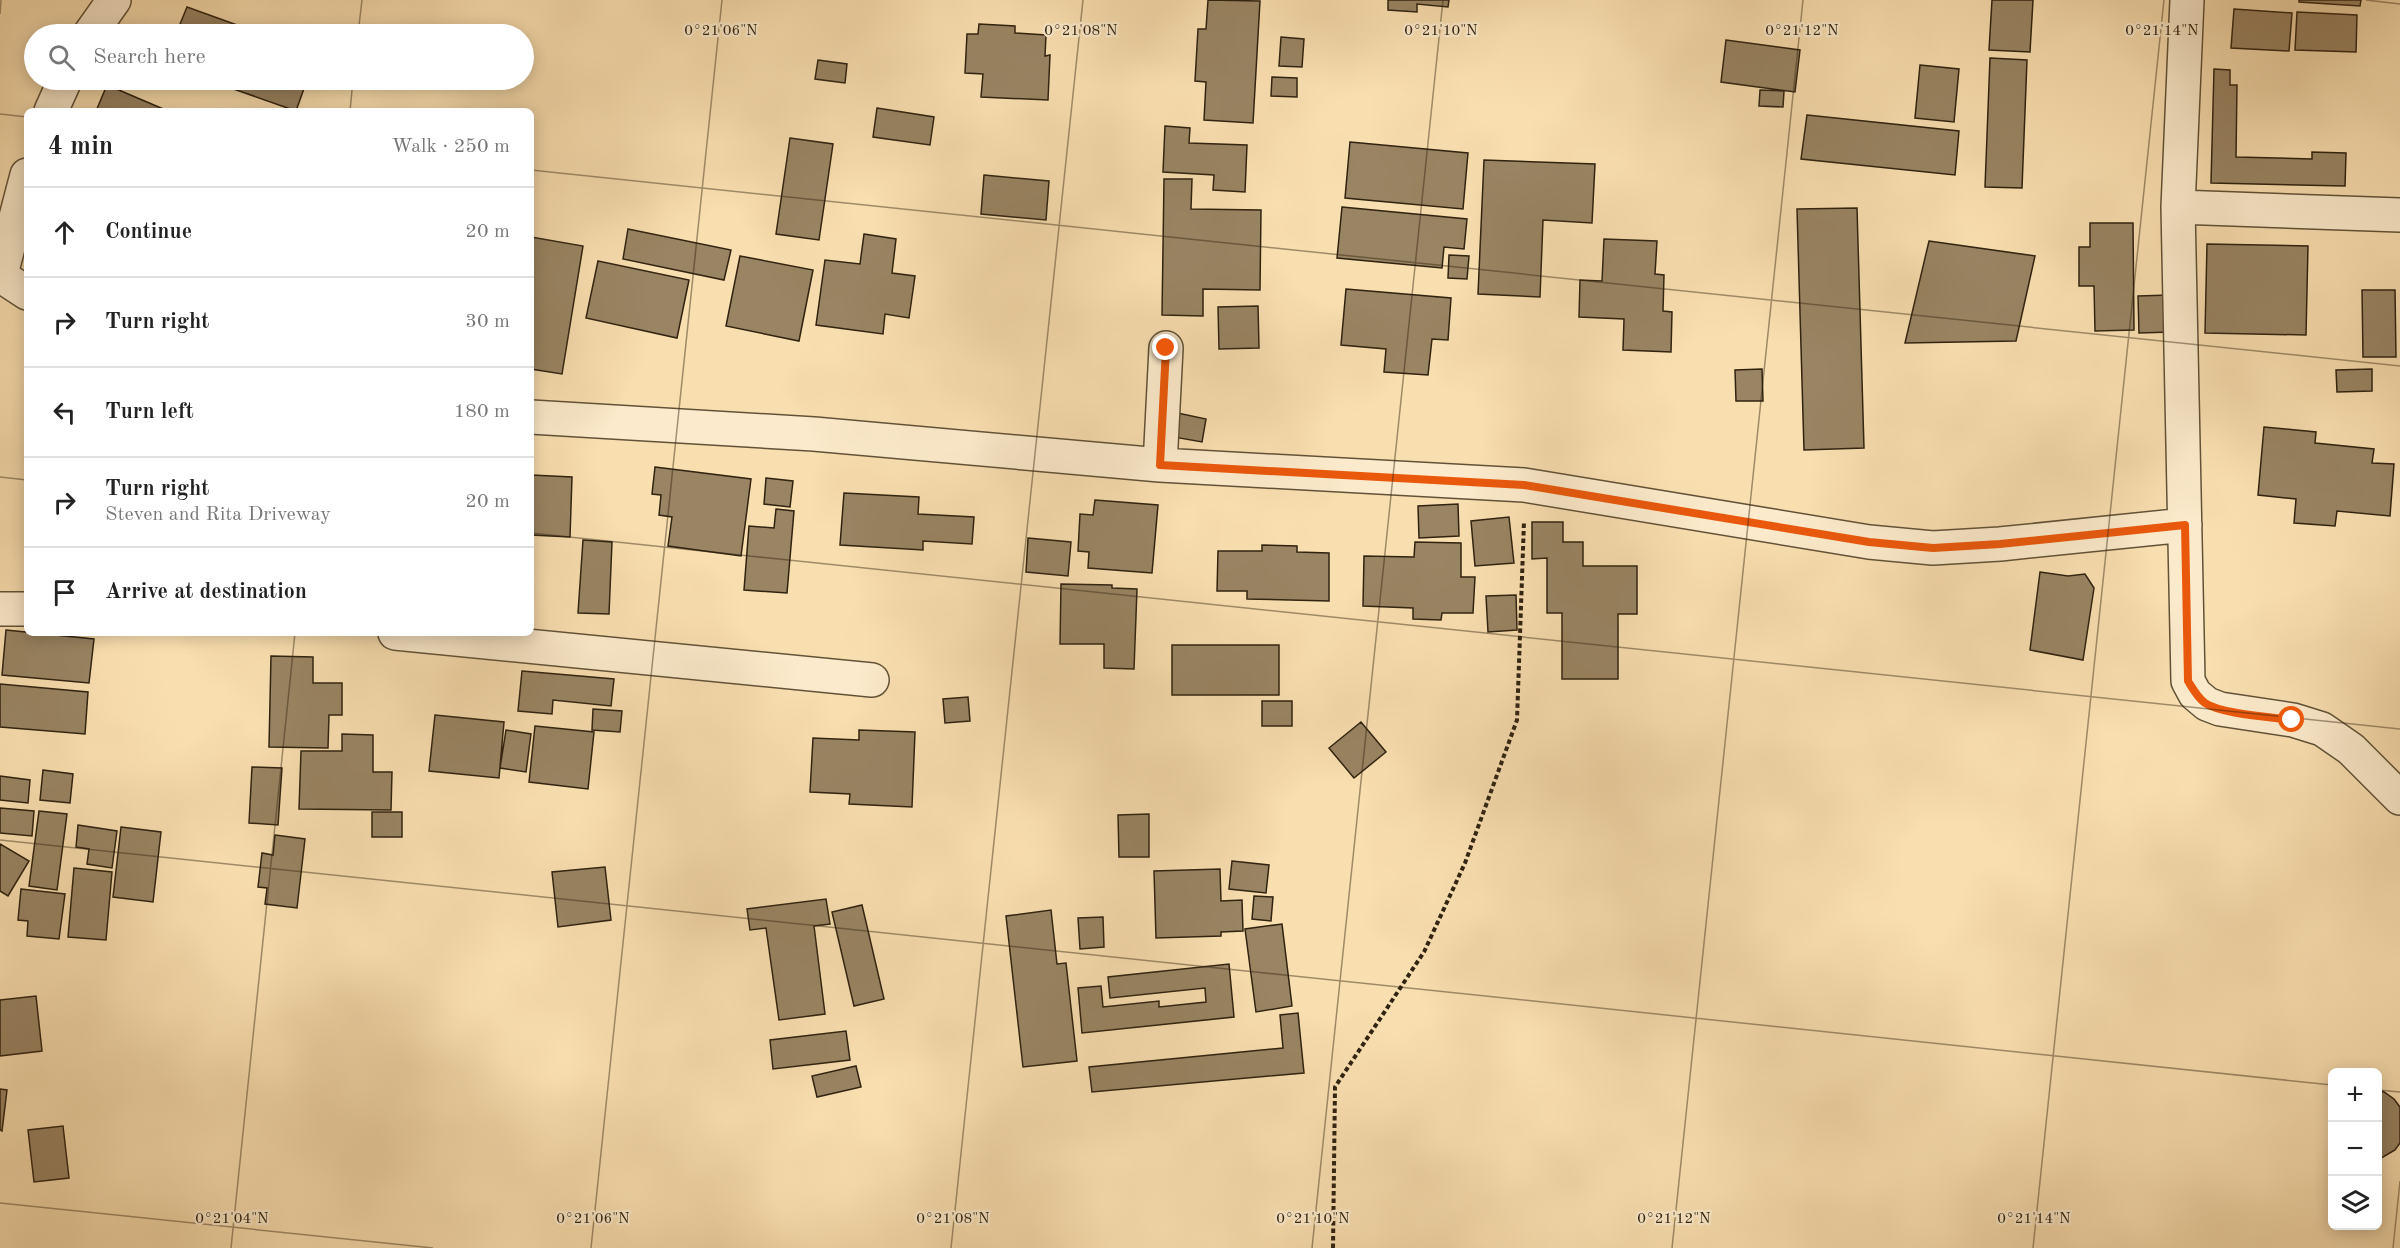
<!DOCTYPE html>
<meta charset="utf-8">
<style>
body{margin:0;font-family:"Old Standard TT",serif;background:#f2f2f2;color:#222}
.controls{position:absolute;right:18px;bottom:18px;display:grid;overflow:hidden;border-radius:9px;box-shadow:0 3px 15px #0003}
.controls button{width:54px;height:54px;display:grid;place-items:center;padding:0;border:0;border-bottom:2px solid #e0e0e0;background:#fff;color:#222;font:30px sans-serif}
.stop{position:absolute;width:18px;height:18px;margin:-14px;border:4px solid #ea580c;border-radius:50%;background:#fff}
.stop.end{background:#ea580c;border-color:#fff;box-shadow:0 2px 6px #0008}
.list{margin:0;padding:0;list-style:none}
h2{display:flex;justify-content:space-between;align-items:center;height:78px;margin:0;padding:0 24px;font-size:26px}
h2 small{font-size:20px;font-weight:400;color:#767676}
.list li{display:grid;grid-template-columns:39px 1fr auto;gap:18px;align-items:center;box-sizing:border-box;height:90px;padding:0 24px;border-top:2px solid #e0e0e0}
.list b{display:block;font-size:22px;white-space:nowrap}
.list p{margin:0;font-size:20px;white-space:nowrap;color:#767676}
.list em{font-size:20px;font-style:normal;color:#767676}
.icon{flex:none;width:33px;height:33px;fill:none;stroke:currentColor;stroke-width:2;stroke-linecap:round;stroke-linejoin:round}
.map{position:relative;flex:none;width:2400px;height:1248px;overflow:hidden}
.search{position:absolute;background:#fff;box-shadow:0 3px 15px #0003;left:24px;top:24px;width:510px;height:66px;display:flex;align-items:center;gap:15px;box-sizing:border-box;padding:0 21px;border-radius:33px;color:#767676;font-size:22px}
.panel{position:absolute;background:#fff;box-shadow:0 3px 15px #0003;left:24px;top:108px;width:510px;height:528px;border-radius:9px}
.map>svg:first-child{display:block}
</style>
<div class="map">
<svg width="2400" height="1248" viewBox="0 0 2400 1248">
<rect width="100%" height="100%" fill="#f9deaf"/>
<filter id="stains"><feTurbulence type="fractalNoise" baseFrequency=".00333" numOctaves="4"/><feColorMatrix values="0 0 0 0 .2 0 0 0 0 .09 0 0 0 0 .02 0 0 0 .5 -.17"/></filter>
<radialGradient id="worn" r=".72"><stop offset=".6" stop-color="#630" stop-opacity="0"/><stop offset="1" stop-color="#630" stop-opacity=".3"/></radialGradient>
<path fill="#998463" stroke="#302311" stroke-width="1.5" d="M 1208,0 L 1260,1 L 1253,123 L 1204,120 L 1206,82 L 1195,81 L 1198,29 L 1206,29 Z
M 1388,0 L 1449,0 L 1448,7 L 1417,4 L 1417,12 L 1388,10 Z
M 1992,0 L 2033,0 L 2030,52 L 1989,50 Z
M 2299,0 L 2361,0 L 2360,6 L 2299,2 Z
M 187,7 L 262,34 L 176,34 Z
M 2234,9 L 2292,13 L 2289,51 L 2231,48 Z
M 2297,12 L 2357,15 L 2356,52 L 2295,50 Z
M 979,24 L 1015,26 L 1015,33 L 1046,35 L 1045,56 L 1050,55 L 1048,100 L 981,97 L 983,74 L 965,73 L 967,34 L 978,34 Z
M 1281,37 L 1304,39 L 1302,67 L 1279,66 Z
M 1726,40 L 1800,50 L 1795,92 L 1721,82 Z
M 1990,58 L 2027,60 L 2022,188 L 1985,187 Z
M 818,60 L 847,64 L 845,83 L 815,79 Z
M 1920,65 L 1959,69 L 1954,122 L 1915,118 Z
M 2214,69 L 2230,70 L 2230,85 L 2237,85 L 2236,157 L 2312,159 L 2312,152 L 2346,153 L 2345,186 L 2211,183 Z
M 1272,77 L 1297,78 L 1297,97 L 1271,96 Z
M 208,80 L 307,80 L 296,111 Z
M 107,85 L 168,111 L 96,111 Z
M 1760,90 L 1784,91 L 1783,107 L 1759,106 Z
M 877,108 L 934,117 L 930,145 L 873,137 Z
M 1807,115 L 1959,131 L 1955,175 L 1801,159 Z
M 1165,126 L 1190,128 L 1189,143 L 1247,145 L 1245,192 L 1213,190 L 1214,175 L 1163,172 Z
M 790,138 L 833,144 L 819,240 L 776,234 Z
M 1350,142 L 1468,153 L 1463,209 L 1345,198 Z
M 1484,160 L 1595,164 L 1592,223 L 1543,220 L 1540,297 L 1478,294 Z
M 984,175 L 1049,181 L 1046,220 L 981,214 Z
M 1164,179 L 1192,179 L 1191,209 L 1261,210 L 1260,290 L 1203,289 L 1203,316 L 1162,315 Z
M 1342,207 L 1467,219 L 1464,249 L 1444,247 L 1442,268 L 1337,258 Z
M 1857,208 L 1864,448 L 1804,450 L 1797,209 Z
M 2090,223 L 2133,223 L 2134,330 L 2095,331 L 2094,286 L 2079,286 L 2079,247 L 2090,247 Z
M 628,229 L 731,250 L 724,280 L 623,259 Z
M 864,234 L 896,239 L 892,273 L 915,276 L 909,318 L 885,314 L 883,334 L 816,325 L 825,260 L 860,264 Z
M 531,237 L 583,246 L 562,374 L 531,369 Z
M 1604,239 L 1657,241 L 1655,274 L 1664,275 L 1663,311 L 1672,312 L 1671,352 L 1623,350 L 1624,319 L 1579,317 L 1580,280 L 1602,281 Z
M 1929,241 L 2035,256 L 2016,341 L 1905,343 Z
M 2207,244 L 2308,246 L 2306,335 L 2205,333 Z
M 1449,255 L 1469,256 L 1467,279 L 1448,278 Z
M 740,256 L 813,270 L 799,341 L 726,326 Z
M 598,261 L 689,280 L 677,338 L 586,318 Z
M 1346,289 L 1451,298 L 1448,340 L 1432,339 L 1428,375 L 1384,372 L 1386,349 L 1341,345 Z
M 2362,290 L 2395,290 L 2396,357 L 2363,357 Z
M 2170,295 L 2171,332 L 2139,333 L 2138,296 Z
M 1258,306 L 1259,348 L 1219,349 L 1218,307 Z
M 1762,369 L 1763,401 L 1736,401 L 1735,370 Z
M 2372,369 L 2372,391 L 2337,392 L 2336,370 Z
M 1173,412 L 1206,419 L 1202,442 L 1168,436 Z
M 2264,427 L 2316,432 L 2315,443 L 2374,449 L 2372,463 L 2394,464 L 2390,516 L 2337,511 L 2335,526 L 2294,523 L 2296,499 L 2258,495 Z
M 655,467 L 751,479 L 741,556 L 668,546 L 672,517 L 659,515 L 661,495 L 652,494 Z
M 531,475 L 572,477 L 570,537 L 531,535 Z
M 766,478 L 793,481 L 790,507 L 764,504 Z
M 844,493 L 919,497 L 918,514 L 974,517 L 972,544 L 923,541 L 923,550 L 840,545 Z
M 1095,500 L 1158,505 L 1152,573 L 1088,568 L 1089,552 L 1078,551 L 1080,514 L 1093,515 Z
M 1458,504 L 1459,536 L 1419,538 L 1418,506 Z
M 776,509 L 794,511 L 787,593 L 744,590 L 749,526 L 774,528 Z
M 1509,517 L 1514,563 L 1475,566 L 1471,521 Z
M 1532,522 L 1563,522 L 1563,542 L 1583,542 L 1583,566 L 1637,566 L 1637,614 L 1618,614 L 1618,679 L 1562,679 L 1562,613 L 1547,613 L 1547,558 L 1532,559 Z
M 1028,538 L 1071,542 L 1068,576 L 1026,572 Z
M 583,540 L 612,542 L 609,614 L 578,613 Z
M 1415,542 L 1461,543 L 1461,577 L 1475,577 L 1473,613 L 1442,613 L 1441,620 L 1413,619 L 1413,608 L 1363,606 L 1364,556 L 1414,557 Z
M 1262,545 L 1297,546 L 1297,552 L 1329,553 L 1329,601 L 1247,599 L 1247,591 L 1217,591 L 1218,551 L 1262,551 Z
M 2040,572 L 2068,576 L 2085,574 L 2094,588 L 2083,660 L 2030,650 Z
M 1061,584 L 1112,585 L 1112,588 L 1137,589 L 1134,669 L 1104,668 L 1104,644 L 1060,644 Z
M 1516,595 L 1517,630 L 1488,632 L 1486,596 Z
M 6,630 L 94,639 L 89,683 L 2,675 Z
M 1172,645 L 1279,645 L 1279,695 L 1172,695 Z
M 271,656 L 313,657 L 313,683 L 342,683 L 342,715 L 329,715 L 328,748 L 269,747 Z
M 522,671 L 614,679 L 611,706 L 553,700 L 552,714 L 518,711 Z
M 0,684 L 88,692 L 85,734 L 0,727 Z
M 968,697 L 970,721 L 945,723 L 943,699 Z
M 1262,701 L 1292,701 L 1292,726 L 1262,726 Z
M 593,709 L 622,711 L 620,732 L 592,730 Z
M 435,715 L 504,722 L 499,778 L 429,771 Z
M 1361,722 L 1386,752 L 1354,778 L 1329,748 Z
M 535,726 L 594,732 L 588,789 L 529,782 Z
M 506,730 L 531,734 L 526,772 L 500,768 Z
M 859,730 L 915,732 L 912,807 L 849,804 L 850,794 L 810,792 L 813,738 L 859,740 Z
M 342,734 L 373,735 L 373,772 L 392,772 L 391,810 L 299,809 L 301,751 L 342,751 Z
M 252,767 L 282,768 L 278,825 L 249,823 Z
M 43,770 L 73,774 L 70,803 L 40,800 Z
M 0,776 L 30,780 L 28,803 L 0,800 Z
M 0,808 L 34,811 L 32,836 L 0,833 Z
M 39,811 L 67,814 L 57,890 L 29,886 Z
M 372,812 L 402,812 L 402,837 L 372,837 Z
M 1149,814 L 1149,857 L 1119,857 L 1118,815 Z
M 78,825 L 117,831 L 112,868 L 87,864 L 89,849 L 76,847 Z
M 121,827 L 161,832 L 153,902 L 113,897 Z
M 275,835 L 305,839 L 297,908 L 265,904 L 267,888 L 258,887 L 262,853 L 273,855 Z
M 0,844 L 29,861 L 8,896 L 0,891 Z
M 1232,861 L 1269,865 L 1266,893 L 1229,889 Z
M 605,867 L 611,920 L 558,927 L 552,872 Z
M 74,868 L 112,872 L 106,940 L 68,937 Z
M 1220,869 L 1221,901 L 1242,900 L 1243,931 L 1221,932 L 1221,936 L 1156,938 L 1154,871 Z
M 21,889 L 65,894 L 59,939 L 27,936 L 28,921 L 18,920 Z
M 1254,896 L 1273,897 L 1271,921 L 1252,919 Z
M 826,899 L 830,924 L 814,926 L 825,1014 L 779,1020 L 766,928 L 750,930 L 747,909 Z
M 862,905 L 884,999 L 854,1006 L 832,912 Z
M 1051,910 L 1057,964 L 1066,963 L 1077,1061 L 1023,1067 L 1006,916 Z
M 1103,917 L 1104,947 L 1080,949 L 1078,918 Z
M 1282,924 L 1292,1006 L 1256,1012 L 1245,929 Z
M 1229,964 L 1234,1017 L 1082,1033 L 1078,988 L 1101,986 L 1103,1007 L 1159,1001 L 1159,1007 L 1206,1002 L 1205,988 L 1110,998 L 1108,977 Z
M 36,996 L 42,1051 L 0,1056 L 0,1000 Z
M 1298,1013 L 1304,1073 L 1092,1092 L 1089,1067 L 1283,1048 L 1280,1015 Z
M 846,1031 L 850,1060 L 773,1069 L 770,1040 Z
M 856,1066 L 861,1087 L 817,1097 L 812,1076 Z
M 0,1089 L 7,1090 L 2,1131 L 0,1130 Z
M 2378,1090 L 2384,1092 L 2394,1099 L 2400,1107 L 2400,1143 L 2395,1150 L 2378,1160 Z
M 63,1126 L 69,1178 L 34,1182 L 28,1130 Z"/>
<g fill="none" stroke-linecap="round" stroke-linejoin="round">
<defs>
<path id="minor" d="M 2187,0 L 2178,207 L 2188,681 L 2195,694 L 2207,704 L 2220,709 L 2293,720 L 2322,729 L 2351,749 L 2400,798
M 90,34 L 114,0
M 51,111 L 65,80
M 2178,207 L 2400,215
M 1,276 L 27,293
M 0,278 L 27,175
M 531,417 L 814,434 L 1160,465 L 1524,485 L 1869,542 L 1933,548 L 2000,544 L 2185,525
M 1160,465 L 1166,348
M 0,609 L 27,609
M 395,633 L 872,680"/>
</defs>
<use href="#minor" stroke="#625238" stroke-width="36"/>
<path stroke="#302311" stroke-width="4" stroke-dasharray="4.5 3" stroke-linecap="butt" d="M 1333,1248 L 1335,1087 L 1424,952 L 1465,863 L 1517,720 L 1524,521"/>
<use href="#minor" stroke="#fbeacb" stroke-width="33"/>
</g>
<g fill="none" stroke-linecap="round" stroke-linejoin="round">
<path stroke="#ea580c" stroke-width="8" d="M 1166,348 L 1160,465 L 1524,485 L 1869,542 L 1933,548 L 2000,544 L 2185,525 L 2188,681 C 2193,689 2197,697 2205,703 C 2221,714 2271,717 2292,720"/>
</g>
<path fill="none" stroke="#302311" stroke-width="1.5" stroke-opacity="0.45" d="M 2366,0 L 2400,4M 0,14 L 1,0M 358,34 L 362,0M 350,111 L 353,80M 0,114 L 27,117M 531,170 L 2400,366M 0,477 L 27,480M 531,533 L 2400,729M 0,840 L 2332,1085M 2378,1090 L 2400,1092M 0,1203 L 433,1248M 231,1248 L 295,633M 591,1248 L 722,0M 951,1248 L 1083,0M 1312,1248 L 1443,0M 1672,1248 L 1803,0M 2033,1248 L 2164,0M 2393,1248 L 2400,1181"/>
<g font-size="15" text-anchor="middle" fill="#302311" stroke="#fbeacb" stroke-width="4.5" stroke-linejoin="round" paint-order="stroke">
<text x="721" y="35">0°21'06"N</text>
<text x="1081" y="35">0°21'08"N</text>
<text x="1441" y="35">0°21'10"N</text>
<text x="1802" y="35">0°21'12"N</text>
<text x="2162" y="35">0°21'14"N</text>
<text x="232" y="1223">0°21'04"N</text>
<text x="593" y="1223">0°21'06"N</text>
<text x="953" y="1223">0°21'08"N</text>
<text x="1313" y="1223">0°21'10"N</text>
<text x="1674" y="1223">0°21'12"N</text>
<text x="2034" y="1223">0°21'14"N</text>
</g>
<rect width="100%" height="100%" filter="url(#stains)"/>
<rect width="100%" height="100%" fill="url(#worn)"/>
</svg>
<div class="controls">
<button>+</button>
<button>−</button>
<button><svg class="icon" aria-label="layers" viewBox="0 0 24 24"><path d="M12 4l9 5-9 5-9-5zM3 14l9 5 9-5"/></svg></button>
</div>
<div class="stop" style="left:2292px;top:720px"></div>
<div class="stop end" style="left:1166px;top:348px"></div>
<div class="search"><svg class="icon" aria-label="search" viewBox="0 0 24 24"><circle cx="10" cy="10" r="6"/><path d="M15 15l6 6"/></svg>Search here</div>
<section class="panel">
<h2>4 min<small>Walk · 250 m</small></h2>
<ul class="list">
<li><svg class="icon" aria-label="ahead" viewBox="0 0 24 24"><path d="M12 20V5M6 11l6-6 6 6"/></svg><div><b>Continue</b></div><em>20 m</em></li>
<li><svg class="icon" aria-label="right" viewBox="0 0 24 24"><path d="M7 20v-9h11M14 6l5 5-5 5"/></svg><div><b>Turn right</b></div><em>30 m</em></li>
<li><svg class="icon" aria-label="left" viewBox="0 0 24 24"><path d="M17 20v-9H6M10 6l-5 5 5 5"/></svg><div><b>Turn left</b></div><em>180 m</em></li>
<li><svg class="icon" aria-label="right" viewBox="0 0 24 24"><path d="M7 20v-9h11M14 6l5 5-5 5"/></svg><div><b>Turn right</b><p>Steven and Rita Driveway</p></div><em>20 m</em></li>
<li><svg class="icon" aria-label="arrive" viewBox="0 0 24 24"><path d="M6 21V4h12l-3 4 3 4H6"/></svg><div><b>Arrive at destination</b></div></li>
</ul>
</section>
</div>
